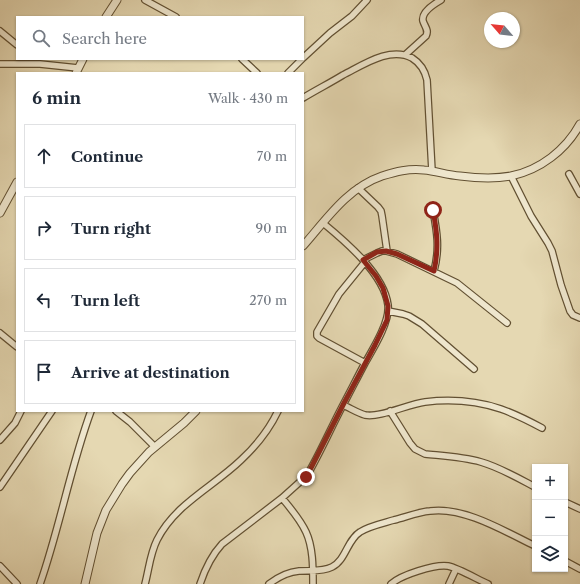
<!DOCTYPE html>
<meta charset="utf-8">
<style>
body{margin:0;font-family:"Libre Caslon Text",serif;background:#f6f6f7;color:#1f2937}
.controls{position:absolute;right:12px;bottom:12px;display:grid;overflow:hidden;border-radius:0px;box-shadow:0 1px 3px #0004}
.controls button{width:36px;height:36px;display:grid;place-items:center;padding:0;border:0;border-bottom:1px solid #e0e1e3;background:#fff;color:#1f2937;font:20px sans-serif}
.compass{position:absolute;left:484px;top:12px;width:36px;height:36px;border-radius:50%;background:#fff;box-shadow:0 1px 3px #0004;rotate:298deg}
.stop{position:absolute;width:12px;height:12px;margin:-9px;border:3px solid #8f2418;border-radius:50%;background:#fff}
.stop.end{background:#8f2418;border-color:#fff;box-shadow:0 1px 4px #0008}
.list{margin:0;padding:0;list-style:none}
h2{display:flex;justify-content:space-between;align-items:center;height:52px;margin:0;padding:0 16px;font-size:17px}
h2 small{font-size:13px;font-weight:400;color:#747a83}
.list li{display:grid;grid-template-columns:26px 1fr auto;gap:12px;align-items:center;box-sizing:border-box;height:64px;margin:0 8px 8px;padding:0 8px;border:1px solid #e0e1e3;border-radius:0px}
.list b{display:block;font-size:15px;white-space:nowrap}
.list em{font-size:13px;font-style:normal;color:#747a83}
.icon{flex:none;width:22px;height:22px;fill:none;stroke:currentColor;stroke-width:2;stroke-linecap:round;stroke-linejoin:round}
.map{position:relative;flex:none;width:580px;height:584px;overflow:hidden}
.search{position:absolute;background:#fff;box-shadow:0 1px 3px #0004;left:16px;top:16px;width:288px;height:44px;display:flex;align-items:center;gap:10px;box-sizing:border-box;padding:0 14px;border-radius:0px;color:#747a83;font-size:15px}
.panel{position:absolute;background:#fff;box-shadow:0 1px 3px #0004;left:16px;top:72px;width:288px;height:340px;border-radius:0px}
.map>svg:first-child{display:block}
</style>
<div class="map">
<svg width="580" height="584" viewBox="0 0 580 584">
<rect width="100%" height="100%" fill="#e5d8b2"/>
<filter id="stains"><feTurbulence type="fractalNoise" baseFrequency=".005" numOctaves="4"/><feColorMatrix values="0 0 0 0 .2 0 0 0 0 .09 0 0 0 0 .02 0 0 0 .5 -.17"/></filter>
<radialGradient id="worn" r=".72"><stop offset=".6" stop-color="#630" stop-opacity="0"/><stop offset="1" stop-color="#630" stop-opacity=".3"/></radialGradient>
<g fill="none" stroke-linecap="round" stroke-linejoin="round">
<defs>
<path id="minor" d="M 145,0 L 176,17
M 0,31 L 17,45
M 405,55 L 426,36 C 429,30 425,27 423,21 C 421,12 434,4 441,0
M 303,58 L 330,33 L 352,16 L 367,0
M 242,59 L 257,73
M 0,64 L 40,64 L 78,68
M 288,73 L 302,59
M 303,98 C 316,90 330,83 343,75 C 363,65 390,46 412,58 C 420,63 425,71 427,80 L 432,171
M 569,174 L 580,194
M 511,176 L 531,216 L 548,243 L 552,251 L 561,285 L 570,311 L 573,315 L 580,318
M 358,188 L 378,207 L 381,211 L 382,216 L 387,251
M 433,210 C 437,232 440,248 434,271
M 363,260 L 377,253 L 382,251 L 386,251 L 397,254 L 457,283 L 507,323
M 365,262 L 339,294 L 317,332 L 317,336 L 319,338 L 365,363
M 388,311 L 403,314 L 409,316 L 422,324 L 474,369
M 0,333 L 17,347
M 343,405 C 350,408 358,413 365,415 C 380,418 408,404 425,402 C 450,399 477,401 501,409 C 515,414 529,421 542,428
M 116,411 L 130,422 L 155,447
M 390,411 L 410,443 L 415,449 L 425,454 C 444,456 463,457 481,462 C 499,467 518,478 535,487
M 0,440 L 15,423 L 21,411
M 0,487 L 52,411
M 282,498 C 291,509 300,519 306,532 C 313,547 313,567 313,584
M 565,502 L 580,509
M 565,561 L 580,569
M 0,566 L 17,584
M 40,584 C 60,527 70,468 91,411
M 145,584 C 149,569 150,554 157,540 C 175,504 213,487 241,460 C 256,446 269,430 278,411
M 200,584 C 205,569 211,556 222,544 L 282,498 L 302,480 L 309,472 C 321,451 331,428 342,407 C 350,392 357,378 365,363 C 373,349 390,322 388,305 C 384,274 346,242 323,223
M 269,584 C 278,577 288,572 299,571 C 311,570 322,572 332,567 C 346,560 347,540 360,532 C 369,526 384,523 394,520 C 406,517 418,512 430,511 C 463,506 506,532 535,546
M 391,584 C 401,575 435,564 448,566 C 458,568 477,579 488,584
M 449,584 L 456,569"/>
<path id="tertiary" d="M 106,17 L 117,0
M 76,73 L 83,59
M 0,213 L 17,182
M 303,246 C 326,220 347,188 382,176 C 395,172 409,168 424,170 C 436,171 447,175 460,176 C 476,178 495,179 511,176 C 540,170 566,150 580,124
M 85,584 L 97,533 L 106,510 L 122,484 L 130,473 L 149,452 L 184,423 L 196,411"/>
</defs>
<use href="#minor" stroke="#625032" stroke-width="8"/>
<use href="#tertiary" stroke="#625032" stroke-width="9"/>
<use href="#minor" stroke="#eee6cd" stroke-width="5.5"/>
<use href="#tertiary" stroke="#eee6cd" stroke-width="7"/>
</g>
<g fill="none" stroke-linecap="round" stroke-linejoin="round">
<path stroke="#8f2418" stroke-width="5" d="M 306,477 L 312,466 L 343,405 L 375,345 L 387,320 L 388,306 L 383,288 L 376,276 L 363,260 L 377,252 L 386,251 L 397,254 L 434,271 C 439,248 437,232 433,210"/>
</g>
<rect width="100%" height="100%" filter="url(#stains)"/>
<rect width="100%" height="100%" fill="url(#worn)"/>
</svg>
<div class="controls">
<button>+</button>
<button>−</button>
<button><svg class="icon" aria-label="layers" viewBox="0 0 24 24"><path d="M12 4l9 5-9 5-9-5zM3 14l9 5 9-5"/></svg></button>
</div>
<svg class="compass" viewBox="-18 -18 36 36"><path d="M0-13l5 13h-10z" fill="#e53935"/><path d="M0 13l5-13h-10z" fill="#747a83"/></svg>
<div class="stop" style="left:433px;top:210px"></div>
<div class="stop end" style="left:306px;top:477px"></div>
<div class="search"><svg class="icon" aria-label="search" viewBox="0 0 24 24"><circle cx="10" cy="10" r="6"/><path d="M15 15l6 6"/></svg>Search here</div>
<section class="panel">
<h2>6 min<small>Walk · 430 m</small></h2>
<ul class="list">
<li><svg class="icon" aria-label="ahead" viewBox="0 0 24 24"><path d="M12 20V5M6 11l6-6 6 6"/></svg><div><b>Continue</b></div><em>70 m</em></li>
<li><svg class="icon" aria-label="right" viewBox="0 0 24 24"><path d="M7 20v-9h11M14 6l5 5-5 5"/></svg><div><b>Turn right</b></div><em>90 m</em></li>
<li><svg class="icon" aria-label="left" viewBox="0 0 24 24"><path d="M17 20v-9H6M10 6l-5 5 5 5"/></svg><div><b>Turn left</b></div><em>270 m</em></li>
<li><svg class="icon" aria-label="arrive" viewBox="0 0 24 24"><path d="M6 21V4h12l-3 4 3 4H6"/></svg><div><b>Arrive at destination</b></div></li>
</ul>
</section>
</div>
